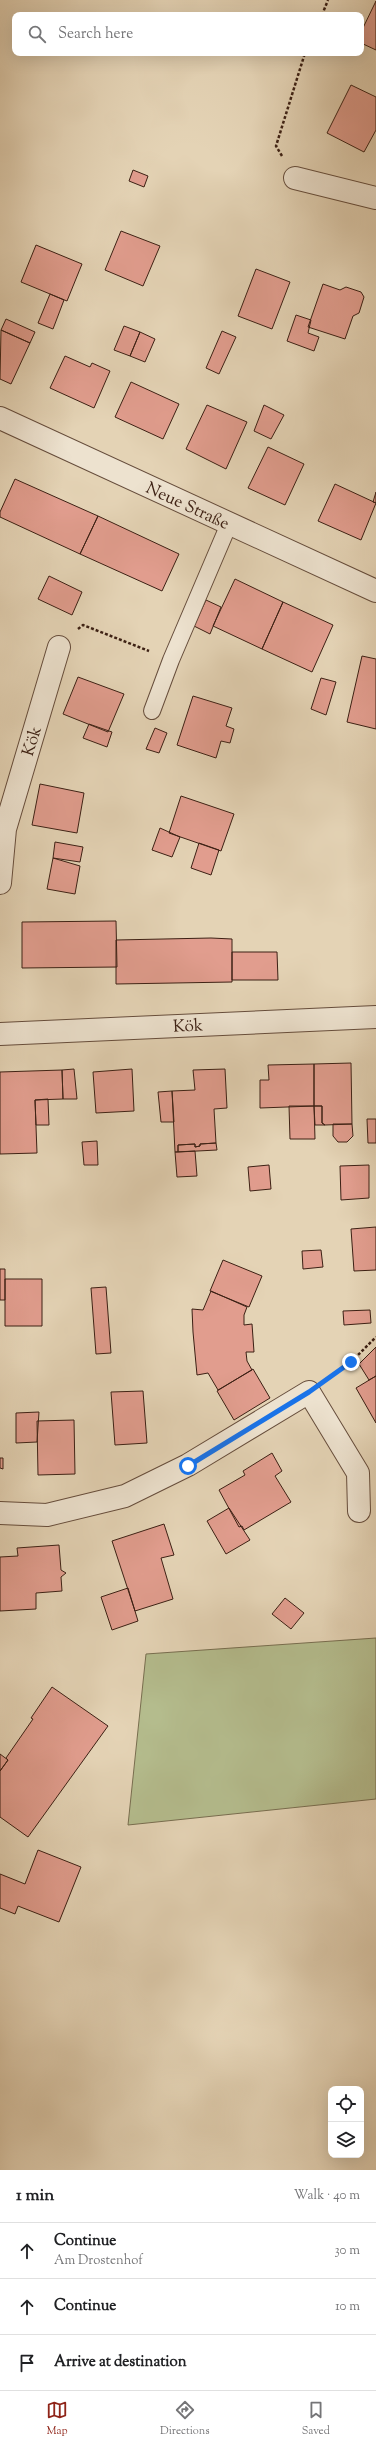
<!DOCTYPE html>
<meta charset="utf-8">
<style>
body{margin:0;font-family:"Sorts Mill Goudy",serif;background:#f2f2f2;color:#202124}
.controls{position:absolute;right:12px;bottom:12px;display:grid;overflow:hidden;border-radius:8px;box-shadow:0 4px 16px #0002}
.controls button{width:36px;height:36px;display:grid;place-items:center;padding:0;border:0;border-bottom:1px solid #e0e0e0;background:#fff;color:#202124;font:20px sans-serif}
.stop{position:absolute;width:12px;height:12px;margin:-9px;border:3px solid #1a73e8;border-radius:50%;background:#fff}
.stop.end{background:#1a73e8;border-color:#fff;box-shadow:0 1px 4px #0008}
.list{margin:0;padding:0;list-style:none}
h2{display:flex;justify-content:space-between;align-items:center;height:52px;margin:0;padding:0 16px;font-size:17px}
h2 small{font-size:13px;font-weight:400;color:#757577}
.list li{display:grid;grid-template-columns:26px 1fr auto;gap:12px;align-items:center;box-sizing:border-box;height:56px;padding:0 16px;border-top:1px solid #e0e0e0}
.list b{display:block;font-size:15px;white-space:nowrap}
.list p{margin:0;font-size:13px;white-space:nowrap;color:#757577}
.list em{font-size:13px;font-style:normal;color:#757577}
.icon{flex:none;width:22px;height:22px;fill:none;stroke:currentColor;stroke-width:2;stroke-linecap:round;stroke-linejoin:round}
.map{position:relative;flex:none;width:376px;height:2170px;overflow:hidden}
.search{position:absolute;background:#fff;box-shadow:0 4px 16px #0002;left:12px;right:12px;top:12px;height:44px;display:flex;align-items:center;gap:10px;box-sizing:border-box;padding:0 14px;border-radius:8px;color:#757577;font-size:15px}
.sheet{height:220px;background:#fff}
nav{display:flex;justify-content:space-around;align-items:center;box-sizing:border-box;height:56px;border-top:1px solid #e0e0e0;background:#fff;font-size:11px;color:#757577}
nav a{display:grid;justify-items:center;gap:2px}
nav .on{color:#8f2418}
.map>svg:first-child{display:block}
</style>
<div class="map">
<svg width="376" height="2170" viewBox="0 0 376 2170">
<rect width="100%" height="100%" fill="#e4d3b5"/>
<filter id="stains"><feTurbulence type="fractalNoise" baseFrequency=".005" numOctaves="4"/><feColorMatrix values="0 0 0 0 .2 0 0 0 0 .09 0 0 0 0 .02 0 0 0 .5 -.17"/></filter>
<radialGradient id="worn" r=".72"><stop offset=".6" stop-color="#630" stop-opacity="0"/><stop offset="1" stop-color="#630" stop-opacity=".3"/></radialGradient>
<path fill="#b4bc8d" stroke="#786e50" d="M 376,1638 L 376,1799 L 128,1825 L 146,1654 Z"/>
<path fill="#e19d8e" stroke="#3c2014" d="M 376,1 L 376,50 L 361,43 L 361,32 Z
M 351,85 L 376,97 L 376,130 L 364,152 L 327,133 Z
M 133,170 L 148,176 L 144,187 L 129,181 Z
M 121,231 L 160,246 L 143,286 L 105,270 Z
M 36,245 L 82,264 L 67,301 L 21,282 Z
M 256,269 L 290,282 L 272,329 L 238,316 Z
M 323,284 L 340,290 L 346,287 L 361,292 L 364,297 L 359,313 L 353,316 L 345,339 L 308,327 Z
M 50,294 L 64,300 L 53,329 L 38,323 Z
M 296,315 L 311,320 L 308,333 L 319,337 L 314,351 L 287,341 Z
M 6,319 L 35,332 L 30,343 L 1,330 Z
M 124,326 L 140,332 L 130,356 L 114,350 Z
M 1,330 L 30,343 L 11,384 L 0,379 Z
M 222,331 L 236,337 L 219,374 L 206,368 Z
M 140,332 L 155,339 L 145,362 L 130,356 Z
M 65,356 L 90,367 L 92,363 L 110,371 L 94,408 L 50,388 Z
M 131,382 L 179,404 L 163,439 L 115,417 Z
M 207,405 L 247,422 L 226,469 L 186,449 Z
M 264,405 L 284,415 L 271,439 L 254,431 Z
M 268,447 L 304,464 L 285,505 L 248,488 Z
M 15,479 L 98,516 L 80,554 L 0,517 L 0,512 Z
M 335,484 L 376,503 L 361,540 L 318,521 Z
M 376,492 L 376,503 L 373,502 Z
M 98,516 L 179,554 L 162,591 L 80,554 Z
M 49,576 L 82,592 L 72,615 L 38,599 Z
M 235,579 L 283,602 L 262,649 L 213,626 Z
M 206,600 L 221,607 L 210,634 L 194,626 Z
M 283,602 L 333,625 L 312,672 L 262,649 Z
M 362,656 L 376,659 L 376,729 L 347,722 Z
M 78,677 L 124,694 L 108,732 L 63,714 Z
M 321,678 L 336,682 L 326,715 L 311,709 Z
M 193,696 L 232,708 L 226,726 L 234,729 L 230,743 L 221,741 L 216,758 L 177,745 Z
M 89,724 L 112,732 L 107,747 L 83,738 Z
M 155,728 L 167,733 L 159,753 L 146,749 Z
M 40,784 L 84,793 L 77,833 L 32,825 Z
M 181,796 L 234,814 L 221,851 L 169,833 Z
M 160,828 L 180,837 L 172,857 L 152,850 Z
M 55,842 L 83,847 L 80,862 L 53,858 Z
M 199,843 L 219,850 L 211,875 L 191,868 Z
M 53,858 L 80,866 L 75,894 L 47,889 Z
M 116,921 L 117,967 L 22,968 L 22,922 Z
M 211,938 L 232,939 L 232,982 L 116,984 L 116,940 Z
M 232,952 L 277,952 L 278,980 L 232,980 Z
M 351,1063 L 352,1124 L 325,1125 L 322,1123 L 322,1106 L 314,1106 L 314,1064 Z
M 314,1064 L 314,1106 L 260,1108 L 260,1080 L 269,1080 L 268,1065 Z
M 74,1069 L 77,1099 L 63,1099 L 62,1070 Z
M 132,1069 L 134,1111 L 96,1113 L 93,1072 Z
M 225,1069 L 227,1108 L 214,1109 L 216,1143 L 200,1144 L 200,1146 L 195,1147 L 195,1144 L 178,1145 L 178,1152 L 175,1152 L 172,1091 L 195,1090 L 193,1070 Z
M 62,1070 L 63,1099 L 35,1100 L 37,1153 L 0,1154 L 0,1072 Z
M 172,1091 L 174,1122 L 161,1122 L 158,1092 Z
M 48,1099 L 49,1125 L 36,1125 L 35,1100 Z
M 289,1106 L 314,1106 L 315,1139 L 290,1139 Z
M 314,1106 L 322,1106 L 322,1123 L 325,1125 L 315,1125 Z
M 367,1119 L 376,1119 L 376,1143 L 368,1143 Z
M 333,1124 L 352,1124 L 353,1136 L 347,1142 L 338,1142 L 333,1136 Z
M 97,1141 L 98,1165 L 84,1165 L 82,1142 Z
M 216,1143 L 217,1150 L 178,1152 L 178,1145 L 195,1144 L 195,1147 L 200,1146 L 200,1144 Z
M 195,1151 L 197,1176 L 177,1177 L 175,1152 Z
M 269,1165 L 271,1189 L 250,1191 L 248,1167 Z
M 369,1165 L 369,1198 L 341,1200 L 340,1166 Z
M 376,1227 L 376,1270 L 354,1271 L 351,1229 Z
M 321,1250 L 323,1267 L 303,1269 L 302,1251 Z
M 223,1260 L 262,1276 L 249,1307 L 210,1291 Z
M 0,1269 L 5,1269 L 5,1300 L 0,1300 Z
M 5,1279 L 42,1279 L 42,1326 L 5,1326 Z
M 106,1287 L 111,1353 L 96,1354 L 91,1288 Z
M 211,1291 L 247,1307 L 244,1315 L 244,1325 L 252,1324 L 254,1352 L 246,1352 L 247,1361 L 252,1370 L 218,1390 L 208,1373 L 197,1375 L 193,1332 L 192,1309 L 203,1310 Z
M 370,1310 L 371,1323 L 344,1325 L 343,1311 Z
M 376,1347 L 376,1376 L 369,1380 L 359,1364 Z
M 253,1369 L 270,1398 L 234,1420 L 217,1391 Z
M 376,1376 L 376,1423 L 356,1388 Z
M 143,1391 L 147,1443 L 115,1445 L 111,1392 Z
M 39,1412 L 37,1442 L 16,1443 L 16,1413 Z
M 74,1420 L 75,1474 L 38,1475 L 37,1421 Z
M 272,1453 L 282,1471 L 275,1476 L 291,1502 L 244,1530 L 242,1526 L 239,1527 L 219,1490 L 245,1475 L 243,1471 Z
M 0,1458 L 3,1458 L 3,1469 L 0,1468 Z
M 229,1508 L 250,1540 L 226,1554 L 207,1521 Z
M 164,1524 L 174,1555 L 161,1558 L 173,1599 L 135,1611 L 112,1541 Z
M 59,1545 L 61,1570 L 66,1573 L 61,1577 L 62,1591 L 36,1593 L 36,1609 L 0,1611 L 0,1557 L 18,1556 L 17,1548 Z
M 128,1588 L 138,1621 L 112,1630 L 101,1597 Z
M 285,1598 L 304,1613 L 291,1629 L 272,1614 Z
M 52,1687 L 108,1726 L 28,1837 L 0,1817 L 0,1771 L 8,1760 L 6,1758 L 33,1719 L 31,1718 Z
M 0,1754 L 8,1760 L 0,1771 Z
M 38,1850 L 81,1867 L 59,1922 L 18,1906 L 15,1914 L 0,1908 L 0,1874 L 25,1884 Z"/>
<g fill="none" stroke-linecap="round" stroke-linejoin="round">
<defs>
<path id="lane" d="M 152,711 L 171,660 L 229,524"/>
<path id="street" d="M 295,178 L 376,198
M 0,418 L 376,591
M 0,883 L 5,829 L 59,647
M 0,1034 L 376,1017
M 0,1513 L 47,1515 L 125,1496 L 188,1465 L 309,1392 L 358,1473 L 359,1511"/>
</defs>
<use href="#lane" stroke="#664d3c" stroke-width="18"/>
<use href="#street" stroke="#664d3c" stroke-width="24"/>
<path stroke="#3c2014" stroke-width="2.5" stroke-dasharray="3 2" stroke-linecap="butt" d="M 322,15 L 328,0
M 282,156 L 276,146 L 305,53
M 78,629 L 83,625 L 149,651
M 331,1377 L 351,1362 L 376,1337"/>
<use href="#lane" stroke="#ede2cf" stroke-width="16"/>
<use href="#street" stroke="#ede2cf" stroke-width="22"/>
</g>
<g fill="none" stroke-linecap="round" stroke-linejoin="round">
<path stroke="#1a73e8" stroke-width="5" d="M 188,1466 L 309,1392 L 351,1362"/>
</g>
<g text-anchor="middle" stroke-width="3" stroke-linejoin="round" paint-order="stroke">
<g font-size="17" fill="#3c2014" stroke="#ede2cf">
<text transform="translate(188 505) rotate(25)" y="6">Neue Straße</text>
<text transform="translate(31 741) rotate(-73)" y="6">Kök</text>
<text transform="translate(188 1025) rotate(-3)" y="6">Kök</text>
</g>
</g>
<rect width="100%" height="100%" filter="url(#stains)"/>
<rect width="100%" height="100%" fill="url(#worn)"/>
</svg>
<div class="controls">
<button><svg class="icon" aria-label="locate" viewBox="0 0 24 24"><circle cx="12" cy="12" r="6"/><path d="M12 2v4M12 18v4M2 12h4M18 12h4"/></svg></button>
<button><svg class="icon" aria-label="layers" viewBox="0 0 24 24"><path d="M12 4l9 5-9 5-9-5zM3 14l9 5 9-5"/></svg></button>
</div>
<div class="stop" style="left:188px;top:1466px"></div>
<div class="stop end" style="left:351px;top:1362px"></div>
<div class="search"><svg class="icon" aria-label="search" viewBox="0 0 24 24"><circle cx="10" cy="10" r="6"/><path d="M15 15l6 6"/></svg>Search here</div>
</div>
<section class="sheet">
<h2>1 min<small>Walk · 40 m</small></h2>
<ul class="list">
<li><svg class="icon" aria-label="ahead" viewBox="0 0 24 24"><path d="M12 20V5M6 11l6-6 6 6"/></svg><div><b>Continue</b><p>Am Drostenhof</p></div><em>30 m</em></li>
<li><svg class="icon" aria-label="ahead" viewBox="0 0 24 24"><path d="M12 20V5M6 11l6-6 6 6"/></svg><div><b>Continue</b></div><em>10 m</em></li>
<li><svg class="icon" aria-label="arrive" viewBox="0 0 24 24"><path d="M6 21V4h12l-3 4 3 4H6"/></svg><div><b>Arrive at destination</b></div></li>
</ul>
</section>
<nav>
<a class="on"><svg class="icon" aria-label="map" viewBox="0 0 24 24"><path d="M3 6l6-2 6 2 6-2v14l-6 2-6-2-6 2zM9 4v14M15 6v14"/></svg>Map</a>
<a><svg class="icon" aria-label="directions" viewBox="0 0 24 24"><path d="M12 3l9 9-9 9-9-9zM9 14v-3h6M13 9l2 2-2 2"/></svg>Directions</a>
<a><svg class="icon" aria-label="saved" viewBox="0 0 24 24"><path d="M7 4h10v16l-5-4-5 4z"/></svg>Saved</a>
</nav>
